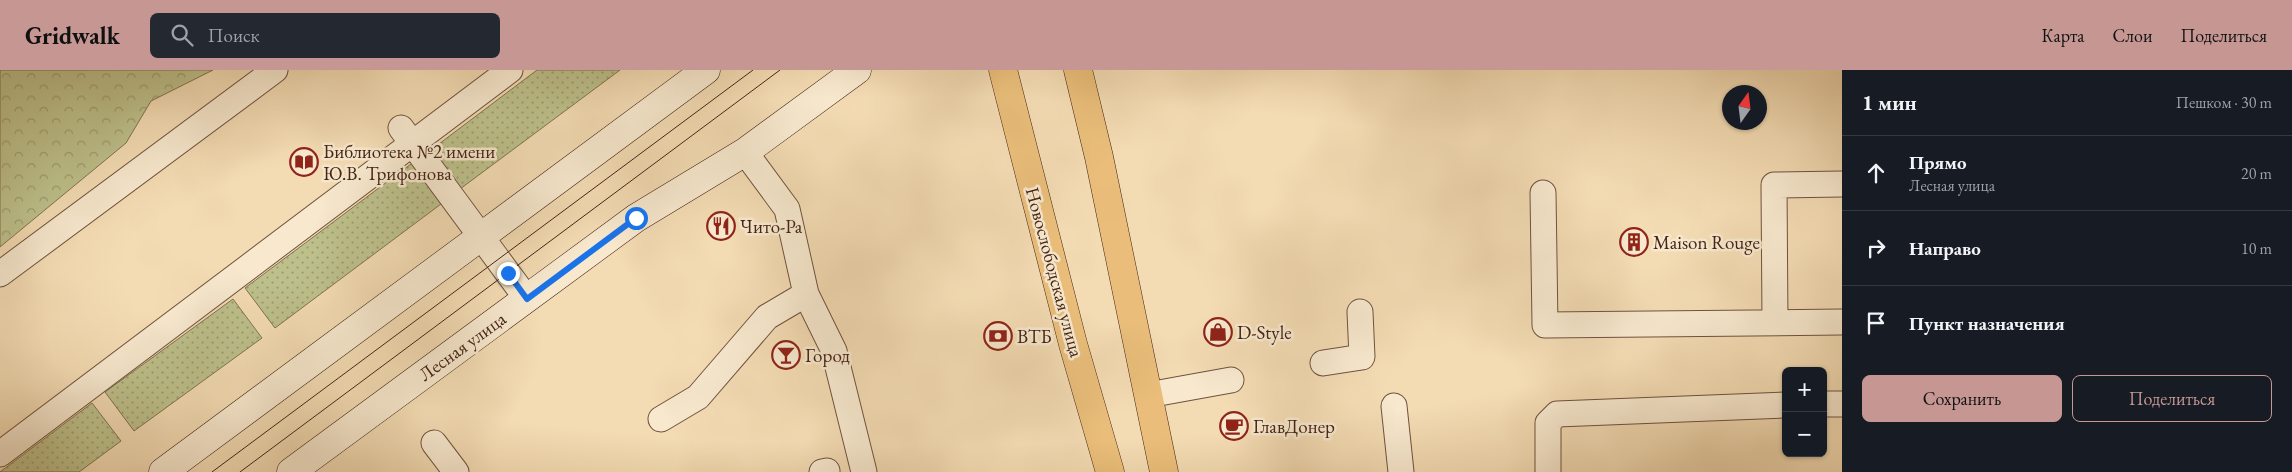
<!DOCTYPE html>
<html lang="ru">
<meta charset="utf-8">
<style>
body{margin:0;font-family:"EB Garamond",serif;background:#242831;color:#f1f3f6}
.controls{position:absolute;right:15px;bottom:15px;display:grid;overflow:hidden;border-radius:8px;box-shadow:0 1px 4px #0004}
.controls button{width:45px;height:45px;display:grid;place-items:center;padding:0;border:0;border-bottom:1px solid #363941;background:#171b24;color:#f1f3f6;font:25px sans-serif}
.compass{position:absolute;left:1722px;top:15px;width:45px;height:45px;border-radius:50%;background:#171b24;box-shadow:0 1px 4px #0004;rotate:14deg}
.stop{position:absolute;width:15px;height:15px;margin:-11px;border:4px solid #1a73e8;border-radius:50%;background:#fff}
.stop.end{background:#1a73e8;border-color:#fff;box-shadow:0 1px 5px #0008}
.list{margin:0;padding:0;list-style:none}
h2{display:flex;justify-content:space-between;align-items:center;height:65px;margin:0;padding:0 20px;font-size:21px}
h2 small{font-size:16px;font-weight:400;color:#9ea1a6}
.list li{display:grid;grid-template-columns:32px 1fr auto;gap:15px;align-items:center;box-sizing:border-box;height:75px;padding:0 20px;border-top:1px solid #363941}
.list b{display:block;font-size:19px;white-space:nowrap}
.list p{margin:0;font-size:16px;white-space:nowrap;color:#9ea1a6}
.list em{font-size:16px;font-style:normal;color:#9ea1a6}
.actions{display:flex;gap:10px;padding:15px 20px}
.actions a{flex:1;padding:11px 0;border:1px solid #c59692;border-radius:8px;text-align:center;font-size:18px;color:#c59692}
.actions .main{background:#c59692;color:#111}
.icon{flex:none;width:28px;height:28px;fill:none;stroke:currentColor;stroke-width:2;stroke-linecap:round;stroke-linejoin:round}
.map{position:relative;flex:none;width:1842px;height:402px;overflow:hidden}
header{display:flex;align-items:center;gap:30px;box-sizing:border-box;height:70px;padding:0 25px;background:#c59692;color:#111}
header strong{font-size:24px}
nav{display:flex;gap:28px;margin-inline-start:auto;font-size:18px}
.search{width:350px;height:45px;background:#242831;display:flex;align-items:center;gap:12px;box-sizing:border-box;padding:0 18px;border-radius:8px;color:#9ea1a6;font-size:19px}
main{display:flex}
aside{flex:1;background:#171b24}
.map>svg:first-child{display:block}
</style>
<header>
<strong>Gridwalk</strong>
<div class="search"><svg class="icon" aria-label="search" viewBox="0 0 24 24"><circle cx="10" cy="10" r="6"/><path d="M15 15l6 6"/></svg>Поиск</div>
<nav><a>Карта</a><a>Слои</a><a>Поделиться</a></nav>
</header>
<main>
<div class="map">
<svg width="1842" height="402" viewBox="0 0 1842 402">
<defs>
<pattern id="grass-dots" width="8" height="8" patternUnits="userSpaceOnUse" patternTransform="scale(1.25)"><rect width="8" height="8" fill="#bdc08b"/><path d="M2 2h.1M6 6h.1" fill="none" stroke="#9b9c71" stroke-width="1.8" stroke-linecap="round"/></pattern>
<pattern id="forest-crowns" width="20" height="18" patternUnits="userSpaceOnUse" patternTransform="scale(1.25)"><rect width="20" height="18" fill="#bdc08b"/><path d="M2 6a3 3 0 1 1 6 0M12 15a3 3 0 1 1 6 0" fill="none" stroke="#9b9c71"/></pattern>
</defs>
<rect width="100%" height="100%" fill="#f3dbb3"/>
<filter id="stains"><feTurbulence type="fractalNoise" baseFrequency=".004" numOctaves="4"/><feColorMatrix values="0 0 0 0 .2 0 0 0 0 .09 0 0 0 0 .02 0 0 0 .5 -.17"/></filter>
<radialGradient id="worn" r=".72"><stop offset=".6" stop-color="#630" stop-opacity="0"/><stop offset="1" stop-color="#630" stop-opacity=".3"/></radialGradient>
<path fill="url(#grass-dots)" stroke="#807251" d="M 537,0 L 620,0 L 460,119 L 431,80 Z
M 415,91 L 445,131 L 275,258 L 245,218 Z
M 233,229 L 262,268 L 134,361 L 105,322 Z
M 92,333 L 121,371 L 79,402 L 0,402 Z"/>
<path fill="url(#forest-crowns)" stroke="#807251" d="M 0,0 L 213,0 L 151,31 L 126,73 L 0,177 Z"/>
<g fill="none" stroke-linecap="round" stroke-linejoin="round">
<defs>
<path id="lane" d="M 401,58 L 527,229
M 745,82 L 787,139 L 806,224 L 834,281 L 864,402
M 1543,123 L 1545,255 L 1842,252
M 0,204 L 275,0
M 1775,253 L 1774,115 L 1842,114
M 1323,293 L 1362,287 L 1360,242
M 1148,325 L 1231,310
M 1823,334 L 1842,334
M 1394,336 L 1401,402
M 661,349 L 698,327 L 767,247 L 806,224
M 434,373 L 456,402
M 0,384 L 510,0
M 822,402 L 827,401
M 1548,402 L 1548,353 L 1557,344 L 1786,335"/>
<path id="secondary" d="M 163,402 L 706,0
M 291,402 L 636,148 L 745,82 L 857,0"/>
<path id="primary" d="M 1003,0 L 1073,274 L 1110,402
M 1078,0 L 1099,87 L 1164,402"/>
</defs>
<use href="#lane" stroke="#70523e" stroke-width="27"/>
<use href="#secondary" stroke="#442417" stroke-width="29"/>
<use href="#primary" stroke="#442417" stroke-width="29"/>
<use href="#lane" stroke="#f7e8ce" stroke-width="25"/>
<use href="#secondary" stroke="#f7e8ce" stroke-width="28"/>
<use href="#primary" stroke="#eabe7a" stroke-width="28"/>
<path stroke="#442417" stroke-width="1" d="M 212,402 L 753,0
M 240,402 L 780,0"/>
</g>
<g fill="none" stroke-linecap="round" stroke-linejoin="round">
<path stroke="#1a73e8" stroke-width="6" d="M 508,203 L 527,229 L 636,148"/>
</g>
<defs>
<symbol id="library-ring" viewBox="-11 -11 22 22"><circle r="9.5" fill="#f7e8ce" stroke="#8f2418" stroke-width="1.5"/><path d="M-6-4Q-3-5.5-.7-3.5V5Q-3 3-6 4ZM6-4Q3-5.5 .7-3.5V5Q3 3 6 4Z" fill="#8f2418"/></symbol>
<symbol id="restaurant-ring" viewBox="-11 -11 22 22"><circle r="9.5" fill="#f7e8ce" stroke="#8f2418" stroke-width="1.5"/><path d="M-5-6h1v4h1v-4h1v4h1v-4h1v5L-1.5 .5V6h-2V.5L-5-1ZM5-6V6H3V1.5H1.5Q1.5-4 5-6Z" fill="#8f2418"/></symbol>
<symbol id="building-ring" viewBox="-11 -11 22 22"><circle r="9.5" fill="#f7e8ce" stroke="#8f2418" stroke-width="1.5"/><path d="M-4-6H4V6H1V3H-1V6H-4ZM-2.5-4.3h1.7v1.8h-1.7ZM.8-4.3h1.7v1.8H.8ZM-2.5-1h1.7V.8h-1.7ZM.8-1h1.7V.8H.8Z" fill="#8f2418"/></symbol>
<symbol id="shop-ring" viewBox="-11 -11 22 22"><circle r="9.5" fill="#f7e8ce" stroke="#8f2418" stroke-width="1.5"/><path d="M-5-2.5h2.3a2.7 3.5 0 0 1 5.4 0H5L5.5 6h-11ZM-1.5-2.5h3a1.5 2.3 0 0 0-3 0Z" fill="#8f2418"/></symbol>
<symbol id="bank-ring" viewBox="-11 -11 22 22"><circle r="9.5" fill="#f7e8ce" stroke="#8f2418" stroke-width="1.5"/><path d="M-6-4H6V4H-6ZM0-2.3a2.3 2.3 0 1 0 0 4.6a2.3 2.3 0 1 0 0-4.6Z" fill="#8f2418"/></symbol>
<symbol id="bar-ring" viewBox="-11 -11 22 22"><circle r="9.5" fill="#f7e8ce" stroke="#8f2418" stroke-width="1.5"/><path d="M-6-5H6L.8 .8V4.5H3.5V6h-7V4.5H-.8V.8Z" fill="#8f2418"/></symbol>
<symbol id="cafe-ring" viewBox="-11 -11 22 22"><circle r="9.5" fill="#f7e8ce" stroke="#8f2418" stroke-width="1.5"/><path d="M-5.5-4.5H6V0H3Q3 3.5 0 3.5H-2.5Q-5.5 3.5-5.5 0ZM3-3.2v2h1.7v-2ZM-6 4.5H4V6H-6Z" fill="#8f2418"/></symbol>
</defs>
<g fill-rule="evenodd">
<use href="#library-ring" x="288" y="76" width="32" height="32"/>
<use href="#restaurant-ring" x="705" y="140" width="32" height="32"/>
<use href="#building-ring" x="1618" y="156" width="32" height="32"/>
<use href="#shop-ring" x="1202" y="246" width="32" height="32"/>
<use href="#bank-ring" x="982" y="250" width="32" height="32"/>
<use href="#bar-ring" x="770" y="269" width="32" height="32"/>
<use href="#cafe-ring" x="1218" y="340" width="32" height="32"/>
</g>
<g text-anchor="middle" stroke-width="5" stroke-linejoin="round" paint-order="stroke">
<g font-size="19" fill="#442417" stroke="#f7e8ce" text-anchor="start">
<text x="323" y="88">Библиотека №2 имени<tspan x="323" dy="22">Ю.В. Трифонова</tspan></text>
<text x="740" y="163">Чито-Ра</text>
<text x="1653" y="179">Maison Rouge</text>
<text x="1237" y="269">D-Style</text>
<text x="1017" y="273">ВТБ</text>
<text x="805" y="292">Город</text>
<text x="1253" y="363">ГлавДонер</text>
</g>
<g font-size="19" fill="#442417" stroke="#f7e8ce">
<text transform="translate(1055 202) rotate(75)" y="7">Новослободская улица</text>
<text transform="translate(462 276) rotate(-36)" y="7">Лесная улица</text>
</g>
</g>
<rect width="100%" height="100%" filter="url(#stains)"/>
<rect width="100%" height="100%" fill="url(#worn)"/>
</svg>
<div class="controls">
<button>+</button>
<button>−</button>
</div>
<svg class="compass" viewBox="-18 -18 36 36"><path d="M0-13l5 13h-10z" fill="#e53935"/><path d="M0 13l5-13h-10z" fill="#9ea1a6"/></svg>
<div class="stop" style="left:636px;top:148px"></div>
<div class="stop end" style="left:508px;top:203px"></div>
</div>
<aside>
<h2>1 мин<small>Пешком · 30 m</small></h2>
<ul class="list">
<li><svg class="icon" aria-label="ahead" viewBox="0 0 24 24"><path d="M12 20V5M6 11l6-6 6 6"/></svg><div><b>Прямо</b><p>Лесная улица</p></div><em>20 m</em></li>
<li><svg class="icon" aria-label="right" viewBox="0 0 24 24"><path d="M7 20v-9h11M14 6l5 5-5 5"/></svg><div><b>Направо</b></div><em>10 m</em></li>
<li><svg class="icon" aria-label="arrive" viewBox="0 0 24 24"><path d="M6 21V4h12l-3 4 3 4H6"/></svg><div><b>Пункт назначения</b></div></li>
</ul>
<div class="actions"><a class="main">Сохранить</a><a>Поделиться</a></div>
</aside>
</main>
